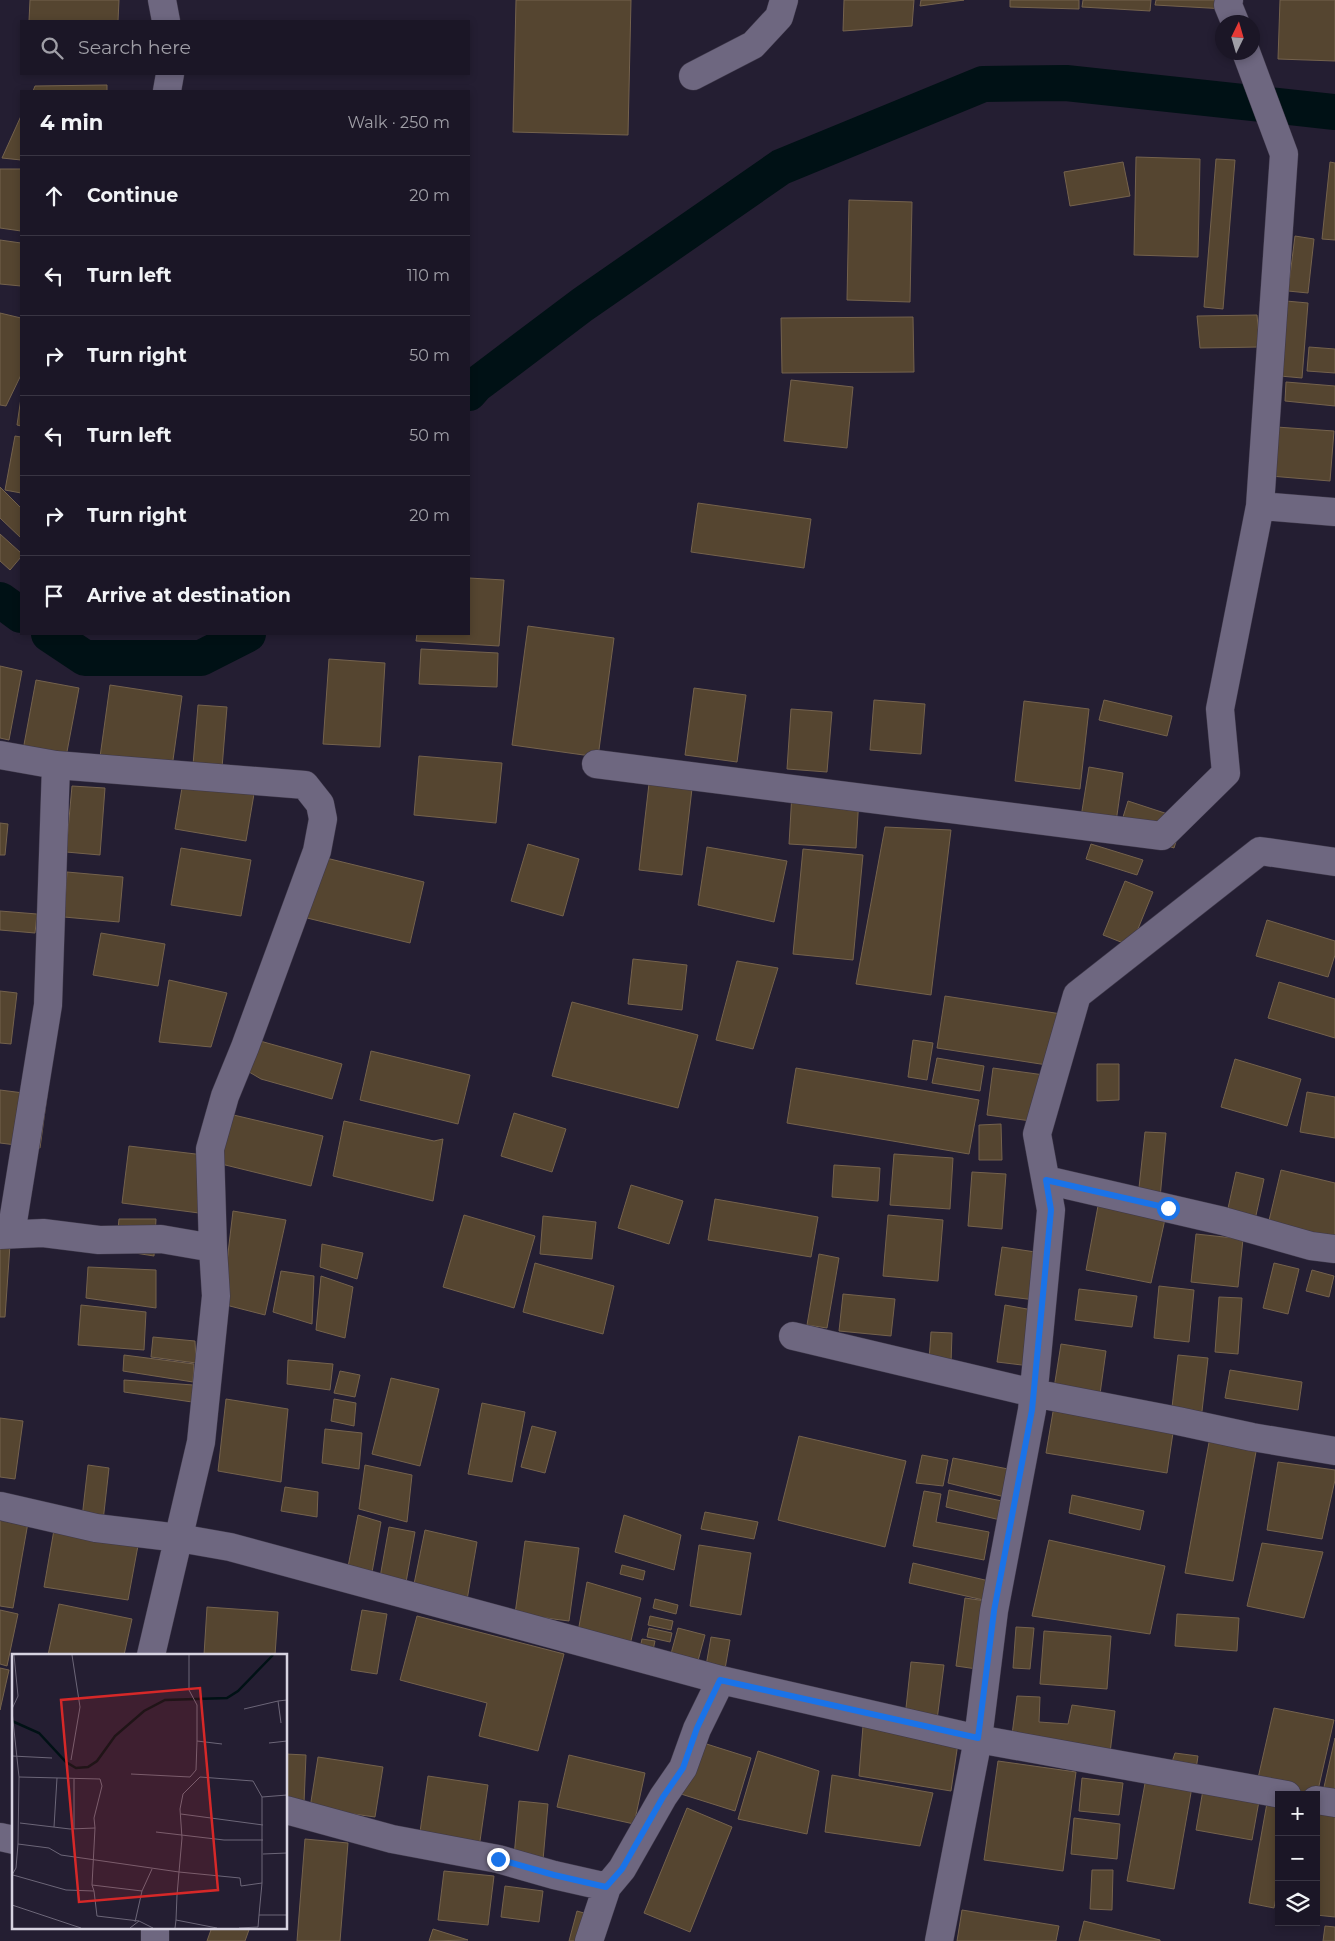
<!DOCTYPE html>
<meta charset="utf-8">
<style>
body{margin:0;font-family:Montserrat,sans-serif;background:#241f2e;color:#f1f3f6}
.controls{position:absolute;right:15px;bottom:15px;display:grid;overflow:hidden;border-radius:0px;box-shadow:0 2px 8px #0003}
.controls button{width:45px;height:45px;display:grid;place-items:center;padding:0;border:0;border-bottom:1px solid #393543;background:#1b1626;color:#f1f3f6;font:25px sans-serif}
.compass{position:absolute;left:1215px;top:15px;width:45px;height:45px;border-radius:50%;background:#1b1626;box-shadow:0 2px 8px #0003;rotate:5deg}
.stop{position:absolute;width:15px;height:15px;margin:-11px;border:4px solid #1a73e8;border-radius:50%;background:#fff}
.stop.end{background:#1a73e8;border-color:#fff;box-shadow:0 1px 5px #0008}
.list{margin:0;padding:0;list-style:none}
h2{display:flex;justify-content:space-between;align-items:center;height:65px;margin:0;padding:0 20px;font-size:21px}
h2 small{font-size:16px;font-weight:400;color:#a09fa7}
.list li{display:grid;grid-template-columns:32px 1fr auto;gap:15px;align-items:center;box-sizing:border-box;height:80px;padding:0 20px;border-top:1px solid #393543}
.list b{display:block;font-size:19px;white-space:nowrap}
.list em{font-size:16px;font-style:normal;color:#a09fa7}
.icon{flex:none;width:28px;height:28px;fill:none;stroke:currentColor;stroke-width:2;stroke-linecap:round;stroke-linejoin:round}
.map{position:relative;flex:none;width:1335px;height:1941px;overflow:hidden}
.search{position:absolute;background:#1b1626;box-shadow:0 2px 8px #0003;left:20px;top:20px;width:450px;height:55px;display:flex;align-items:center;gap:12px;box-sizing:border-box;padding:0 18px;border-radius:0px;color:#a09fa7;font-size:19px}
.panel{position:absolute;background:#1b1626;box-shadow:0 2px 8px #0003;left:20px;top:90px;width:450px;height:545px;border-radius:0px}
.map>svg:first-child{display:block}
</style>
<div class="map">
<svg width="1335" height="1941" viewBox="0 0 1335 1941">
<rect width="100%" height="100%" fill="#241e32"/>
<g fill="none" stroke-linecap="round" stroke-linejoin="round">
<path stroke="#001115" stroke-width="36" d="M 469,393 L 476,385 L 582,305 L 781,167 L 983,84 L 1066,83 L 1335,112
M 0,600 L 21,615
M 49,634 L 85,658 L 201,658 L 248,634"/>
</g>
<path fill="#554530" stroke="#74624d" d="M 30,0 L 119,0 L 118,21 L 29,21 Z
M 516,0 L 631,0 L 628,135 L 513,132 Z
M 844,0 L 914,0 L 912,26 L 843,31 Z
M 921,0 L 964,0 L 920,6 Z
M 1010,0 L 1079,0 L 1079,9 L 1010,7 Z
M 1083,0 L 1151,0 L 1150,11 L 1082,7 Z
M 1156,0 L 1226,0 L 1226,9 L 1155,5 Z
M 1280,0 L 1335,0 L 1335,61 L 1278,59 Z
M 107,85 L 107,91 L 33,91 L 35,86 Z
M 21,116 L 21,160 L 2,158 Z
M 1136,157 L 1200,159 L 1198,257 L 1134,255 Z
M 1216,159 L 1235,160 L 1223,309 L 1204,307 Z
M 1123,162 L 1130,196 L 1070,206 L 1064,172 Z
M 1330,162 L 1335,163 L 1335,240 L 1322,239 Z
M 0,169 L 21,169 L 21,231 L 0,228 Z
M 849,200 L 912,202 L 910,302 L 847,300 Z
M 1295,236 L 1314,239 L 1308,293 L 1288,291 Z
M 0,240 L 21,243 L 21,286 L 0,284 Z
M 1286,301 L 1308,303 L 1302,378 L 1280,376 Z
M 0,313 L 21,318 L 21,375 L 6,406 L 0,405 Z
M 1257,315 L 1260,347 L 1200,348 L 1197,316 Z
M 913,317 L 914,372 L 782,373 L 781,318 Z
M 1309,347 L 1335,349 L 1335,373 L 1307,371 Z
M 791,380 L 853,387 L 847,448 L 784,441 Z
M 1286,382 L 1335,386 L 1335,406 L 1285,401 Z
M 21,398 L 21,426 L 17,425 Z
M 1262,426 L 1334,431 L 1330,481 L 1258,475 Z
M 15,436 L 21,437 L 21,493 L 5,490 Z
M 0,487 L 21,508 L 21,538 L 0,518 Z
M 698,503 L 811,519 L 804,568 L 691,552 Z
M 0,534 L 21,553 L 21,557 L 10,570 L 0,561 Z
M 469,578 L 504,580 L 499,646 L 416,641 L 417,634 L 469,634 Z
M 528,626 L 614,638 L 598,757 L 512,745 Z
M 421,649 L 498,653 L 497,687 L 419,684 Z
M 329,659 L 385,663 L 380,747 L 323,744 Z
M 0,666 L 22,671 L 9,740 L 0,738 Z
M 36,680 L 79,688 L 66,757 L 23,750 Z
M 110,685 L 182,696 L 172,767 L 100,757 Z
M 694,688 L 746,695 L 737,762 L 685,755 Z
M 874,700 L 925,704 L 921,754 L 870,750 Z
M 1104,700 L 1172,716 L 1167,736 L 1099,720 Z
M 1024,701 L 1089,709 L 1080,789 L 1015,781 Z
M 198,705 L 227,707 L 222,768 L 193,765 Z
M 791,709 L 832,712 L 827,772 L 787,769 Z
M 419,756 L 502,763 L 496,823 L 414,815 Z
M 1089,767 L 1123,773 L 1116,822 L 1081,817 Z
M 650,775 L 693,780 L 682,875 L 639,870 Z
M 184,776 L 255,788 L 246,841 L 175,829 Z
M 72,786 L 105,788 L 100,855 L 66,852 Z
M 792,793 L 859,797 L 856,848 L 789,844 Z
M 1128,801 L 1183,819 L 1174,848 L 1119,830 Z
M 0,823 L 8,824 L 5,855 L 0,855 Z
M 885,827 L 951,830 L 931,995 L 856,984 Z
M 528,844 L 579,859 L 563,916 L 511,901 Z
M 1091,844 L 1143,860 L 1137,875 L 1086,859 Z
M 707,847 L 787,861 L 774,922 L 698,905 Z
M 181,848 L 251,860 L 241,916 L 171,905 Z
M 803,849 L 863,855 L 853,960 L 793,954 Z
M 322,857 L 424,882 L 410,943 L 307,918 Z
M 67,872 L 123,877 L 119,922 L 64,917 Z
M 1125,881 L 1153,892 L 1131,946 L 1103,935 Z
M 0,911 L 37,914 L 35,933 L 0,930 Z
M 1267,920 L 1335,941 L 1335,955 L 1328,977 L 1256,956 Z
M 101,933 L 165,944 L 158,986 L 93,975 Z
M 633,959 L 687,965 L 682,1010 L 628,1004 Z
M 737,961 L 778,968 L 753,1049 L 716,1040 Z
M 169,980 L 227,993 L 211,1047 L 159,1042 Z
M 1279,982 L 1335,999 L 1335,1038 L 1268,1018 Z
M 0,991 L 17,993 L 11,1044 L 0,1043 Z
M 945,996 L 1068,1015 L 1060,1067 L 937,1048 Z
M 572,1002 L 698,1035 L 678,1108 L 552,1076 Z
M 253,1039 L 342,1064 L 332,1099 L 261,1079 L 244,1069 Z
M 913,1040 L 933,1043 L 927,1080 L 908,1077 Z
M 371,1051 L 470,1075 L 458,1124 L 360,1100 Z
M 937,1058 L 984,1066 L 980,1091 L 932,1083 Z
M 1235,1059 L 1301,1079 L 1287,1126 L 1221,1107 Z
M 1097,1064 L 1119,1064 L 1119,1100 L 1097,1101 Z
M 796,1068 L 979,1100 L 969,1154 L 787,1123 Z
M 993,1068 L 1059,1077 L 1053,1124 L 987,1115 Z
M 0,1090 L 47,1096 L 40,1148 L 0,1143 Z
M 1307,1092 L 1335,1097 L 1335,1138 L 1300,1132 Z
M 225,1113 L 323,1136 L 311,1186 L 213,1162 Z
M 514,1113 L 566,1129 L 552,1172 L 501,1156 Z
M 344,1121 L 434,1141 L 443,1139 L 433,1201 L 333,1176 Z
M 1001,1124 L 1002,1160 L 979,1160 L 979,1125 Z
M 1145,1132 L 1166,1133 L 1160,1198 L 1138,1197 Z
M 129,1146 L 204,1155 L 199,1213 L 122,1203 Z
M 894,1154 L 953,1158 L 950,1209 L 890,1205 Z
M 834,1165 L 880,1168 L 878,1201 L 832,1197 Z
M 1281,1170 L 1335,1183 L 1335,1245 L 1267,1229 Z
M 972,1172 L 1006,1174 L 1002,1229 L 968,1226 Z
M 1236,1172 L 1264,1179 L 1251,1238 L 1223,1231 Z
M 631,1185 L 683,1201 L 669,1244 L 618,1228 Z
M 715,1199 L 818,1217 L 811,1257 L 708,1240 Z
M 1098,1206 L 1165,1219 L 1151,1283 L 1086,1270 Z
M 233,1211 L 286,1220 L 265,1315 L 222,1304 Z
M 464,1215 L 535,1236 L 514,1308 L 443,1287 Z
M 888,1215 L 943,1220 L 938,1281 L 883,1276 Z
M 543,1216 L 596,1222 L 592,1259 L 540,1254 Z
M 119,1219 L 156,1219 L 154,1256 L 116,1250 Z
M 1196,1234 L 1243,1239 L 1238,1287 L 1191,1282 Z
M 0,1244 L 10,1245 L 5,1317 L 0,1317 Z
M 322,1244 L 363,1253 L 357,1279 L 320,1267 Z
M 1002,1247 L 1042,1253 L 1035,1300 L 995,1295 Z
M 819,1254 L 839,1258 L 827,1328 L 807,1325 Z
M 535,1263 L 614,1286 L 603,1334 L 523,1312 Z
M 1274,1263 L 1299,1269 L 1288,1314 L 1263,1308 Z
M 88,1267 L 156,1270 L 156,1308 L 86,1298 Z
M 1312,1270 L 1334,1276 L 1329,1297 L 1306,1291 Z
M 281,1271 L 314,1276 L 312,1324 L 273,1312 Z
M 321,1276 L 353,1287 L 345,1338 L 316,1330 Z
M 1159,1286 L 1194,1290 L 1189,1342 L 1154,1338 Z
M 1079,1289 L 1137,1296 L 1132,1327 L 1075,1320 Z
M 843,1294 L 895,1299 L 891,1336 L 839,1331 Z
M 1219,1297 L 1242,1298 L 1238,1354 L 1215,1352 Z
M 81,1305 L 146,1312 L 144,1350 L 78,1345 Z
M 1005,1305 L 1038,1311 L 1030,1366 L 997,1362 Z
M 931,1332 L 952,1333 L 951,1363 L 929,1361 Z
M 153,1337 L 195,1341 L 196,1363 L 151,1357 Z
M 1061,1344 L 1106,1351 L 1100,1394 L 1054,1388 Z
M 124,1355 L 194,1364 L 193,1382 L 123,1371 Z
M 1178,1355 L 1208,1358 L 1201,1420 L 1171,1416 Z
M 288,1360 L 333,1364 L 330,1390 L 287,1384 Z
M 1230,1370 L 1302,1382 L 1298,1410 L 1225,1398 Z
M 340,1371 L 360,1375 L 355,1397 L 334,1393 Z
M 391,1378 L 439,1389 L 420,1466 L 372,1454 Z
M 124,1380 L 193,1385 L 192,1402 L 124,1392 Z
M 226,1399 L 288,1409 L 281,1482 L 218,1471 Z
M 334,1399 L 356,1403 L 354,1426 L 331,1421 Z
M 482,1403 L 525,1412 L 512,1482 L 468,1474 Z
M 1054,1406 L 1174,1426 L 1167,1473 L 1046,1453 Z
M 0,1418 L 23,1421 L 15,1479 L 0,1477 Z
M 532,1426 L 556,1432 L 545,1473 L 521,1467 Z
M 325,1429 L 362,1433 L 359,1469 L 322,1463 Z
M 799,1436 L 906,1461 L 885,1547 L 778,1520 Z
M 1210,1437 L 1257,1446 L 1233,1581 L 1185,1573 Z
M 922,1455 L 948,1460 L 943,1486 L 916,1483 Z
M 953,1458 L 1028,1473 L 1021,1501 L 948,1483 Z
M 1278,1462 L 1335,1470 L 1335,1480 L 1322,1539 L 1267,1530 Z
M 88,1465 L 109,1468 L 103,1521 L 82,1518 Z
M 365,1465 L 412,1475 L 407,1522 L 359,1509 Z
M 285,1487 L 318,1492 L 317,1517 L 281,1511 Z
M 949,1490 L 1021,1505 L 1017,1524 L 946,1507 Z
M 924,1491 L 941,1494 L 936,1522 L 989,1532 L 984,1560 L 913,1546 Z
M 1072,1495 L 1144,1511 L 1140,1530 L 1069,1513 Z
M 0,1512 L 29,1517 L 13,1608 L 0,1606 Z
M 705,1512 L 758,1522 L 754,1539 L 701,1529 Z
M 358,1515 L 381,1522 L 371,1578 L 347,1572 Z
M 624,1515 L 681,1535 L 674,1570 L 615,1552 Z
M 55,1524 L 139,1540 L 128,1600 L 44,1587 Z
M 389,1527 L 415,1532 L 405,1588 L 379,1583 Z
M 425,1530 L 477,1542 L 467,1600 L 413,1589 Z
M 1049,1540 L 1165,1566 L 1150,1634 L 1032,1616 Z
M 525,1541 L 579,1548 L 569,1621 L 515,1614 Z
M 1262,1543 L 1323,1552 L 1304,1618 L 1247,1606 Z
M 699,1545 L 751,1553 L 741,1615 L 690,1606 Z
M 913,1563 L 1006,1585 L 1001,1604 L 909,1583 Z
M 622,1565 L 645,1571 L 643,1580 L 620,1574 Z
M 587,1582 L 641,1598 L 629,1649 L 578,1632 Z
M 965,1598 L 986,1601 L 977,1669 L 956,1666 Z
M 655,1599 L 678,1605 L 676,1614 L 653,1608 Z
M 59,1604 L 132,1619 L 124,1655 L 48,1655 Z
M 207,1607 L 278,1612 L 275,1655 L 204,1655 Z
M 0,1610 L 18,1614 L 7,1666 L 0,1664 Z
M 362,1610 L 387,1614 L 377,1674 L 351,1670 Z
M 1177,1614 L 1239,1618 L 1237,1651 L 1175,1646 Z
M 417,1616 L 564,1654 L 538,1751 L 479,1736 L 487,1703 L 400,1680 Z
M 650,1616 L 673,1621 L 671,1630 L 648,1625 Z
M 1016,1627 L 1034,1628 L 1030,1669 L 1013,1668 Z
M 649,1628 L 672,1633 L 670,1642 L 647,1637 Z
M 678,1628 L 705,1635 L 696,1668 L 669,1661 Z
M 1044,1631 L 1111,1636 L 1107,1689 L 1040,1684 Z
M 711,1637 L 730,1640 L 725,1669 L 706,1666 Z
M 642,1639 L 655,1641 L 649,1669 L 636,1666 Z
M 911,1662 L 944,1665 L 937,1720 L 905,1717 Z
M 0,1668 L 9,1670 L 0,1710 Z
M 1017,1696 L 1040,1697 L 1039,1722 L 1068,1724 L 1072,1705 L 1115,1711 L 1108,1770 L 1009,1758 Z
M 1274,1708 L 1334,1720 L 1316,1799 L 1316,1795 L 1289,1795 L 1256,1787 Z
M 863,1726 L 959,1736 L 951,1791 L 859,1776 Z
M 1335,1738 L 1335,1807 L 1320,1805 Z
M 697,1741 L 751,1758 L 735,1811 L 681,1794 Z
M 758,1751 L 819,1771 L 807,1834 L 738,1819 Z
M 1175,1753 L 1198,1756 L 1194,1783 L 1167,1777 Z
M 286,1754 L 306,1755 L 304,1803 L 286,1802 Z
M 569,1755 L 645,1773 L 634,1824 L 557,1807 Z
M 318,1757 L 383,1767 L 375,1817 L 310,1808 Z
M 998,1761 L 1076,1772 L 1063,1871 L 984,1860 Z
M 832,1775 L 933,1793 L 920,1846 L 825,1832 Z
M 428,1776 L 488,1785 L 479,1848 L 419,1839 Z
M 1082,1778 L 1123,1783 L 1119,1815 L 1079,1811 Z
M 1146,1778 L 1192,1787 L 1174,1889 L 1127,1881 Z
M 1203,1790 L 1259,1801 L 1252,1840 L 1196,1830 Z
M 519,1801 L 548,1804 L 543,1860 L 514,1857 Z
M 1267,1803 L 1279,1805 L 1279,1882 L 1274,1908 L 1249,1903 Z
M 687,1808 L 732,1827 L 690,1932 L 644,1913 Z
M 1316,1812 L 1335,1814 L 1335,1917 L 1316,1915 Z
M 1074,1818 L 1120,1824 L 1117,1859 L 1071,1854 Z
M 305,1839 L 348,1843 L 340,1941 L 297,1941 Z
M 1092,1870 L 1113,1870 L 1112,1910 L 1090,1909 Z
M 444,1871 L 494,1876 L 488,1925 L 438,1920 Z
M 505,1886 L 543,1891 L 539,1922 L 501,1917 Z
M 962,1910 L 1059,1926 L 1056,1941 L 957,1941 Z
M 577,1911 L 605,1919 L 599,1941 L 569,1941 Z
M 1084,1921 L 1160,1940 L 1160,1941 L 1079,1941 Z
M 1325,1926 L 1335,1927 L 1335,1941 L 1323,1941 Z
M 212,1927 L 250,1927 L 245,1941 L 207,1941 Z
M 433,1929 L 468,1940 L 429,1941 Z"/>
<g fill="none" stroke-linecap="round" stroke-linejoin="round">
<defs>
<path id="minor" d="M 162,0 L 166,21
M 1229,0 L 1228,5 L 1235,22
M 1246,52 L 1284,154 L 1260,506
M 693,76 L 753,45 L 779,17 L 784,0
M 167,91 L 170,74
M 0,755 L 56,765 L 305,785 L 320,804 L 323,819 L 317,851 L 245,1047 L 225,1096 L 210,1149 L 213,1248
M 596,764 L 1162,836 L 1226,773 L 1220,709 L 1260,506 L 1335,512
M 1046,1180 L 1223,1221 L 1311,1246 L 1335,1249
M 11,1234 L 48,1005 L 56,765
M 0,1235 L 43,1233 L 99,1240 L 161,1239 L 213,1248 L 216,1296 L 201,1442 L 151,1655
M 793,1336 L 1033,1393 L 1178,1421 L 1252,1437 L 1335,1451
M 0,1506 L 96,1528 L 179,1538 L 230,1547 L 721,1680 L 978,1739 L 1287,1795
M 1316,1800 L 1335,1803
M 286,1810 L 392,1839 L 498,1859 L 554,1875 L 607,1887 L 622,1869 L 663,1797 L 683,1768 L 697,1729 L 721,1680
M 0,1837 L 14,1840
M 155,1941 L 155,1927
M 589,1941 L 607,1887
M 939,1941 L 978,1739 L 994,1611 L 1032,1410 L 1051,1210 L 1037,1134 L 1077,995 L 1260,851 L 1335,862"/>
</defs>
<use href="#minor" stroke="#3e3849" stroke-width="29"/>
<use href="#minor" stroke="#6e6780" stroke-width="28"/>
</g>
<g fill="none" stroke-linecap="round" stroke-linejoin="round">
<path stroke="#1a73e8" stroke-width="6" d="M 498,1859 L 554,1875 L 606,1887 L 622,1869 L 663,1797 L 683,1768 L 697,1728 L 720,1680 L 978,1738 L 994,1611 L 1032,1410 L 1051,1210 L 1046,1180 L 1168,1208"/>
</g>
<g transform="translate(12 1654)">
<rect width="275" height="275" fill="#241e32"/>
<path fill="none" stroke="#001115" stroke-width="2.5" d="M 0,67 L 27,79 L 54,108 L 64,114 L 76,113 L 85,107 L 103,82 L 132,57 L 153,46 L 215,44 L 226,37 L 261,1"/>
<path fill="none" stroke="#6c6678" stroke-width="1" d="M 177,1 L 177,36 L 185,51 L 185,87M 0,55 L 6,42 L 2,1M 232,55 L 266,47M 0,57 L 7,123 L 6,190M 269,69 L 266,47 L 275,46M 257,89 L 275,87M 0,102 L 40,104M 59,106 L 68,53 L 60,1M 119,120 L 178,123 L 184,116 L 185,87 L 210,90M 7,123 L 88,125 L 90,132 L 82,164 L 83,174M 250,143 L 275,141M 169,160 L 251,171M 42,173 L 45,124M 62,175 L 62,125M 144,178 L 212,186 L 251,186M 251,200 L 275,199M 0,221 L 4,214 L 6,190 L 37,194 L 49,201 L 167,218 L 228,224 L 229,232 L 250,229 L 250,143 L 241,127 L 188,123 L 171,140 L 168,155 L 170,184 L 167,218 L 165,241 L 164,266 L 163,274M 1,221 L 54,236 L 82,237 L 80,231 L 83,174 L 58,175 L 8,169M 80,231 L 130,237 L 140,215M 82,237 L 85,262 L 127,267M 0,251 L 69,274M 247,261 L 250,229M 164,266 L 205,274M 123,268 L 130,237M 118,274 L 127,267 L 141,274M 227,274 L 246,273 L 247,261 L 275,261"/>
<path fill="#d62828" fill-opacity="0.15" stroke="#d62828" stroke-width="2.5" d="M 188,34 L 206,236 L 67,248 L 49,46 Z"/>
<rect width="275" height="275" fill="none" stroke="#d7d3e1" stroke-width="2.5"/>
</g>
</svg>
<div class="controls">
<button>+</button>
<button>−</button>
<button><svg class="icon" aria-label="layers" viewBox="0 0 24 24"><path d="M12 4l9 5-9 5-9-5zM3 14l9 5 9-5"/></svg></button>
</div>
<svg class="compass" viewBox="-18 -18 36 36"><path d="M0-13l5 13h-10z" fill="#e53935"/><path d="M0 13l5-13h-10z" fill="#a09fa7"/></svg>
<div class="stop" style="left:1168px;top:1208px"></div>
<div class="stop end" style="left:498px;top:1859px"></div>
<div class="search"><svg class="icon" aria-label="search" viewBox="0 0 24 24"><circle cx="10" cy="10" r="6"/><path d="M15 15l6 6"/></svg>Search here</div>
<section class="panel">
<h2>4 min<small>Walk · 250 m</small></h2>
<ul class="list">
<li><svg class="icon" aria-label="ahead" viewBox="0 0 24 24"><path d="M12 20V5M6 11l6-6 6 6"/></svg><div><b>Continue</b></div><em>20 m</em></li>
<li><svg class="icon" aria-label="left" viewBox="0 0 24 24"><path d="M17 20v-9H6M10 6l-5 5 5 5"/></svg><div><b>Turn left</b></div><em>110 m</em></li>
<li><svg class="icon" aria-label="right" viewBox="0 0 24 24"><path d="M7 20v-9h11M14 6l5 5-5 5"/></svg><div><b>Turn right</b></div><em>50 m</em></li>
<li><svg class="icon" aria-label="left" viewBox="0 0 24 24"><path d="M17 20v-9H6M10 6l-5 5 5 5"/></svg><div><b>Turn left</b></div><em>50 m</em></li>
<li><svg class="icon" aria-label="right" viewBox="0 0 24 24"><path d="M7 20v-9h11M14 6l5 5-5 5"/></svg><div><b>Turn right</b></div><em>20 m</em></li>
<li><svg class="icon" aria-label="arrive" viewBox="0 0 24 24"><path d="M6 21V4h12l-3 4 3 4H6"/></svg><div><b>Arrive at destination</b></div></li>
</ul>
</section>
</div>
